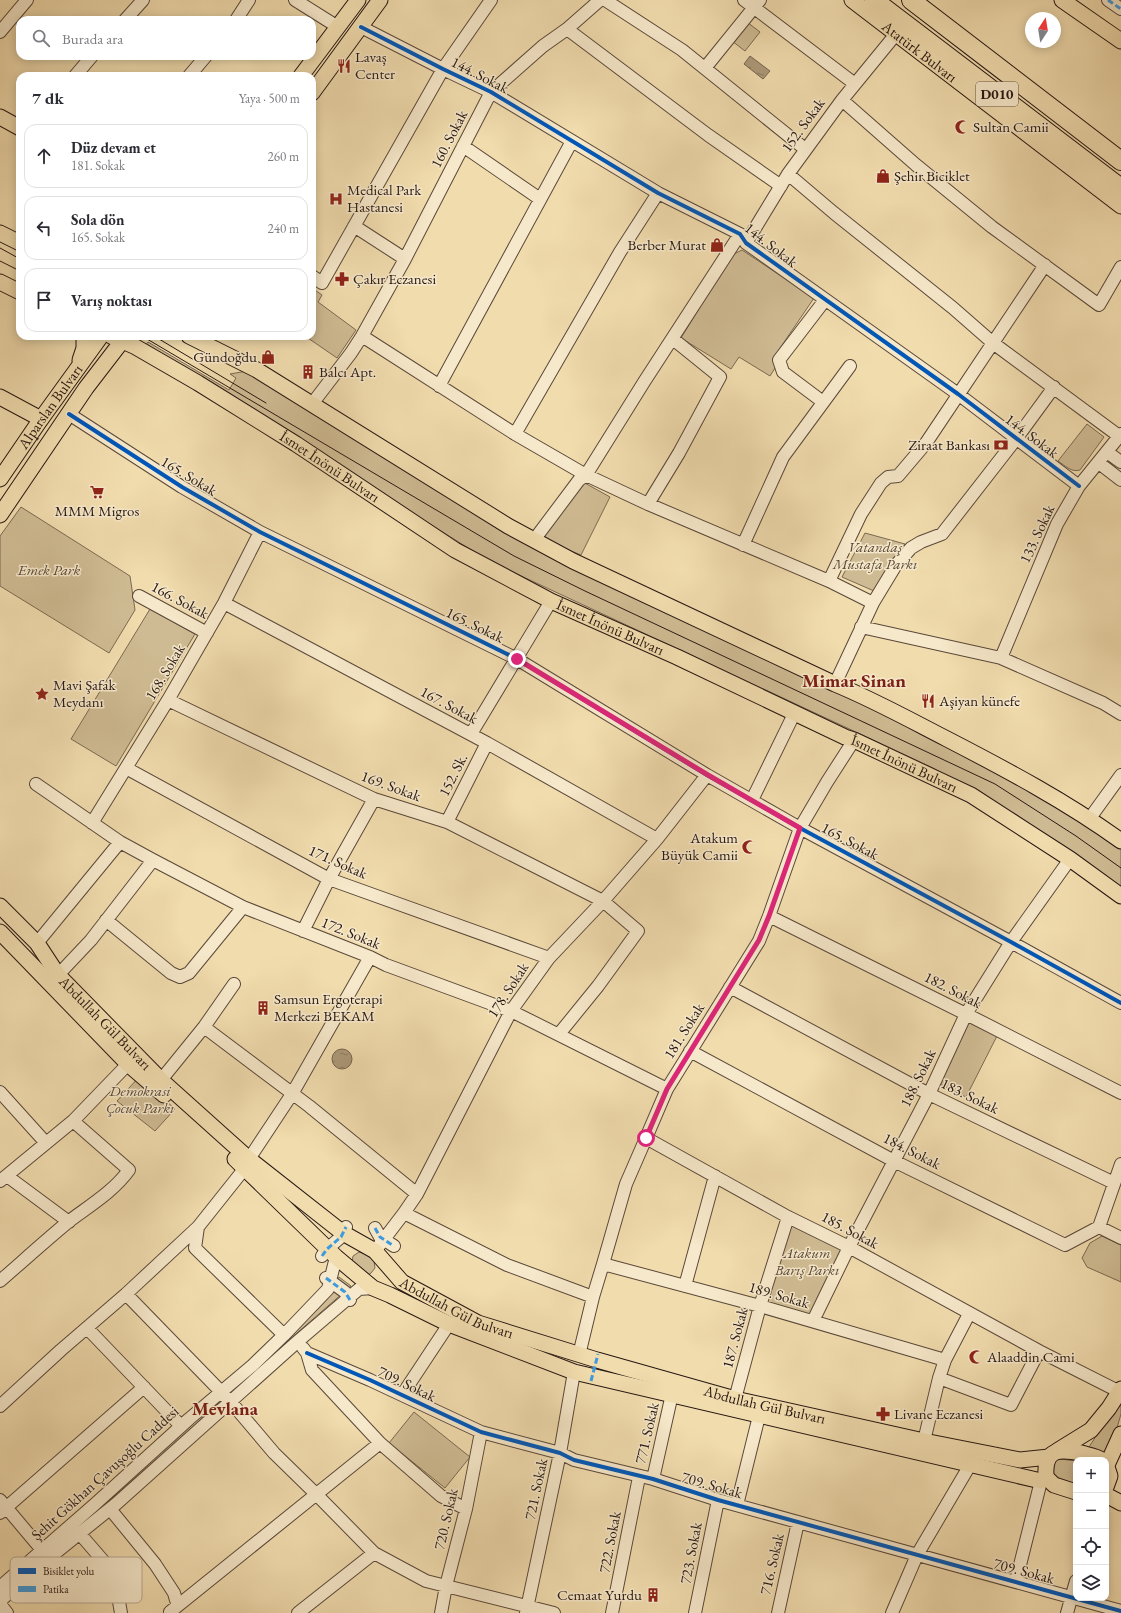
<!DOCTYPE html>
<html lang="tr">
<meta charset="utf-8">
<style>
body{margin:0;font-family:"EB Garamond",serif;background:#f2f2f3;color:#2b2b33}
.controls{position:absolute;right:12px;bottom:12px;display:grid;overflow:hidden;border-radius:8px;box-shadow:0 2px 10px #0003}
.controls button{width:36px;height:36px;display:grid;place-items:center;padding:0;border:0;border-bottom:1px solid #e1e1e2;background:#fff;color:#2b2b33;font:20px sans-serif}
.compass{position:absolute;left:1025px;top:12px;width:36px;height:36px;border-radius:50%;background:#fff;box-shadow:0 2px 10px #0003;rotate:12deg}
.stop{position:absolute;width:12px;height:12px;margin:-9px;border:3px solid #db2777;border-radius:50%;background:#fff}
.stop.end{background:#db2777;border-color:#fff;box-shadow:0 1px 4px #0008}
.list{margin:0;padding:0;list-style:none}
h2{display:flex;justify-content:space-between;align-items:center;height:52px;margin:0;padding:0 16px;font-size:17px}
h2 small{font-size:13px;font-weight:400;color:#7c7c81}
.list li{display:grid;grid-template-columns:26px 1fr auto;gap:12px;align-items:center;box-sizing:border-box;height:64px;margin:0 8px 8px;padding:0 8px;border:1px solid #e1e1e2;border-radius:12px}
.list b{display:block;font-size:15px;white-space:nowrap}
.list p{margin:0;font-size:13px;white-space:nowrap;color:#7c7c81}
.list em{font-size:13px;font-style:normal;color:#7c7c81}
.icon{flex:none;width:22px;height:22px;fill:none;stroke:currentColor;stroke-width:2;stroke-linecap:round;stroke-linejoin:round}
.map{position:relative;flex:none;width:1121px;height:1613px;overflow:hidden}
.search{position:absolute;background:#fff;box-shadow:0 2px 10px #0003;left:16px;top:16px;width:300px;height:44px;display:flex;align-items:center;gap:10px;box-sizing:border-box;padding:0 14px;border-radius:12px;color:#7c7c81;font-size:15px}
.panel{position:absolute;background:#fff;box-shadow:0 2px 10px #0003;left:16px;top:72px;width:300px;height:268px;border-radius:12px}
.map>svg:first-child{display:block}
</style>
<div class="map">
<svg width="1121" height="1613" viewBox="0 0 1121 1613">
<defs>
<pattern id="water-ripples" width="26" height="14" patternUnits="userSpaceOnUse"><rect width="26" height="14" fill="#ac9979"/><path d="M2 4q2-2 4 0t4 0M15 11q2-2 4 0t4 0" fill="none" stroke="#8c7c62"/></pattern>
</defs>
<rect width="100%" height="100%" fill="#f1dcae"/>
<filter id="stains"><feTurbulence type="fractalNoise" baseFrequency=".005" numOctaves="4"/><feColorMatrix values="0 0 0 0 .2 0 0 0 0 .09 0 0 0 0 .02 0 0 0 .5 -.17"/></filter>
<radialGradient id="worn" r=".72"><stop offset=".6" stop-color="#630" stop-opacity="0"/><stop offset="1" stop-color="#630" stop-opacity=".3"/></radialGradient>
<path fill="#cfbb93" stroke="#7b6952" d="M 747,22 L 760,32 L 745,51 L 732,41 Z
M 742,250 L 814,298 L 776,354 L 777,365 L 770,376 L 739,357 L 731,369 L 681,338 L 732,255 Z
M 312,288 L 322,295 L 318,302 L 356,330 L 337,358 L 305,336 L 312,336 Z
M 148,342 L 229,390 L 236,378 L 230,374 L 247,371 L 513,535 L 980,755 L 1121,840 L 1121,888 L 1017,815 L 933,768 L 489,561 L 145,346 Z
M 1087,424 L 1104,437 L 1080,470 C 1072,473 1064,465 1058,461 Z
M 583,482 L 610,497 L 581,555 L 546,541 L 544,534 Z
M 21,507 L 130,576 L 135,610 L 109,653 L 0,586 L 0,536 Z
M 865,533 L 905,544 L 874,591 L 842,577 Z
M 150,609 L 195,634 L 116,766 L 71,739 Z
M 968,1019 L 998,1034 L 966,1097 L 936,1082 Z
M 139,1077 L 175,1109 L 155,1131 L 117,1101 Z
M 788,1217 L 849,1247 L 813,1321 L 760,1306 Z
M 1102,1236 L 1121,1245 L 1121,1282 L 1087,1267 L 1082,1258 L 1090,1243 Z
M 359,1252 L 366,1254 L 374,1261 L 375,1268 L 371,1273 L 368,1275 L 352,1263 L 353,1256 Z
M 339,1277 L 351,1286 L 228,1393 L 316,1311 L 329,1297 Z
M 1121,1396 L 1121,1414 L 1108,1459 L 1087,1450 L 1117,1404 Z
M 414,1412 L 470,1457 L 445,1488 L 389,1443 Z
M 1057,1459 L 1060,1459 L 1076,1461 L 1076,1484 L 1054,1476 L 1051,1467 Z"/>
<path fill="url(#water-ripples)" stroke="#776550" d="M 750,56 L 770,71 L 763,79 L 744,64 Z
M332 1059a10 10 0 1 1 20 0a10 10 0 1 1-20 0Z"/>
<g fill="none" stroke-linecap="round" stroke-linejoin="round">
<defs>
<path id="minor" d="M 295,0 L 338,27
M 605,0 L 682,50 L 805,149
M 744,0 L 855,84
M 1108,0 L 1121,9
M 125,20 L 143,0
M 236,20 L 249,0
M 361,27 L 443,69 L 491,92 L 658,193 L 740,234 L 746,243 L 958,394 L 1079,486
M 567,29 L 708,135 L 781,186
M 0,32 L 27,0
M 705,68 L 760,0
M 75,76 L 92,56
M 189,76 L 206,56
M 842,100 L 916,165 L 992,227 L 1099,305 L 1121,267
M 463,146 L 540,199
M 788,174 L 834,213 L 953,308 L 993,343 L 1119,436
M 354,226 L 405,259
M 740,234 L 644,382 L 586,475 L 648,504 L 829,581
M 746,243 L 788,174 L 842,100 L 896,34
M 312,276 L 322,283 L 443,69 L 491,0
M 362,336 L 515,434 L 586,475 L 579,480 L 534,540
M 439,386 L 572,141
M 823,402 L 783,372 L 779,360 L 825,300
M 312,404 L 351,353 L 362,336 L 405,259 L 491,92 L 543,46 L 567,29 L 600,0
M 69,414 L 182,487 L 260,532 L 517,659 L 707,775 L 800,828 L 1011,942 L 1121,1003
M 515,434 L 620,252 L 658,193
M 1107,452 L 1121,462
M 1099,463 L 1121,480
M 648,504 L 679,453 L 720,377 L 673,339
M 743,545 L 783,457 L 850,366
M 139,596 L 207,633
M 224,603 L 487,743 L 657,839
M 873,603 L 829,581 L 861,514 L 881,483 L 888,477 L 898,476 L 926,443 L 1045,265
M 861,627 L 1001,658 L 1103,703 L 1121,714
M 1001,658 L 1057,524 L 1079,486 L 1121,434
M 835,684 L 873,603 L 896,565 L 911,548 L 921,542 L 942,534 L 1016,439 L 1054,387
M 168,700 L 374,799 L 447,822 L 603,901 L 638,931 L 598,986 L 559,1034
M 471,734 L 551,601
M 126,768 L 329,879 L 549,958
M 36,784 L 120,842 L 153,860 L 243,907 L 370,957 L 386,965 L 511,1011 L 667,1089
M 752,800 L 794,714
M 1090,818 L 1121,775
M 447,822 L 487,743
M 92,823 L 168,700 L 224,603 L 260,532
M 769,916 L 966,1014 L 1121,1093
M 106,920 L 171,973 L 180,977 L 189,973 L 243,907
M 303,931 L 329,879 L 374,799
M 37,943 L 120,842
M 58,975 L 91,940 L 153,860
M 730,987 L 929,1094 L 1114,1183
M 204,1027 L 309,1106 L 417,1194
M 690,1051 L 894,1161 L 1065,1245 L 1099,1227 L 1121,1238
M 161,1080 L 204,1027 L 234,984
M 0,1092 L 46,1143
M 646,1138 L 788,1217 L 849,1247 L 1039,1351
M 249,1159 L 292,1094 L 370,957
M 245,1168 L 198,1227 L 195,1248 L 284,1335
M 7,1176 L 69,1222
M 0,1181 L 73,1121 L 128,1064
M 404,1213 L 507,1265 L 593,1297
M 1099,1227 L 1121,1164
M 375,1228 L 380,1237 L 394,1246
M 375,1251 L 404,1213 L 417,1194 L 511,1011 L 549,958 L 603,901 L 657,839 L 707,775
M 322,1256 L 327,1249 L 341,1237 L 346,1227
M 603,1264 L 760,1306 L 945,1360
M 326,1278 L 345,1292 L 350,1300
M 0,1281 C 23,1261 45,1241 68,1222 C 89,1206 113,1192 129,1170 L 73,1121
M 685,1286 L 715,1176
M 126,1294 L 230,1401 L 274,1453 L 316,1494 L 374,1553 L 426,1581 L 554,1613
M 813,1321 L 849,1247 L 929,1094 L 966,1014 L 1011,942 L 1070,859
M 87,1328 L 181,1426
M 303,1348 L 307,1353 L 312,1370 L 380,1443 L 441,1496 L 466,1509
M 307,1353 L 370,1380 L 481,1432 L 560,1453 L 574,1460 L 653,1479 L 718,1500 L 1121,1611
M 579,1355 L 593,1297 L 603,1264 L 626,1184 L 646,1138 L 667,1089 L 759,941 L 769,916 L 800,828 L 827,782 L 854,740
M 939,1378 L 1011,1405 L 1039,1351 L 1120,1392
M 402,1395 L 449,1324
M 735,1399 L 760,1306 L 788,1217
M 0,1406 L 61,1350 L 126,1294 L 198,1227
M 924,1441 L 939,1378 L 945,1360 L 969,1314
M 653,1479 L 672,1394
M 0,1500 L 42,1550
M 737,1505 L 759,1416
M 110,1509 L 155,1564 L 174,1593 L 176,1600 L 180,1603
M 0,1513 L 144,1387
M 80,1534 L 112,1571 L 115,1579 L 121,1613
M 1016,1581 L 1041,1481
M 0,1587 L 94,1505 L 189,1419 L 253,1365 L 284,1335 L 328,1289 L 336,1257
M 0,1601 L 28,1575 L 116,1504 L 297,1342 L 359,1289 L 373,1288
M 0,1604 L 7,1613
M 170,1612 L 380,1443
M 298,1613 L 374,1553
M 441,1613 L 446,1586 L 466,1509 L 481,1432
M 526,1613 L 560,1453 L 574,1372
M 612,1613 L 639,1477
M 695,1613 L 718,1500
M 778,1613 L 798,1522
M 892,1613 L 917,1555 L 970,1465
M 1067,1613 L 1076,1581"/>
<g id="major">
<path id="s1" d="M 852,0 L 1121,206"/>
<path d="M 1062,0 L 1121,41"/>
<path d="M 301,76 L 358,0"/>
<path d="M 312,93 L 380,0"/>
<path d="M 0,117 L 20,128"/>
<path d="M 0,233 L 20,243"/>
<path d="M 0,282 L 20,292"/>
<path id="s2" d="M 111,336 L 134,346 L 198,383 L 296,444 L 455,550 L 551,601 L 677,657 L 845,737 L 854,740 L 971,795 L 1070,859 L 1121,896"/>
<path d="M 189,336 L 257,370 L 508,526 L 573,561 L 835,684 C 874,700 910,720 947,739 C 1007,770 1067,802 1121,841"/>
<path d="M 80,360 L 84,348 L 84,336"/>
<path d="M 0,397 L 41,419"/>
<path id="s3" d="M 0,479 L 41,419 L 101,336"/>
<path d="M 0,515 L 86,388 L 126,336"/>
<path id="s4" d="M 0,906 L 37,943 L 58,975 L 161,1080 L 249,1159 L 343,1233 L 375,1251 L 402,1282 L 478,1323 L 597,1360 L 735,1399 L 924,1441 L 1020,1460 L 1049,1457"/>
<path d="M 0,932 L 128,1064 L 164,1095"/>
<path d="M 235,1159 L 336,1257 L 373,1288 L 390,1295 L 449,1324 L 574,1372 L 1041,1481 L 1046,1477"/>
<path d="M 1057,1451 L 1091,1430 L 1109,1408 L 1121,1389"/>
<path d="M 1106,1464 L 1110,1476 L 1106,1487"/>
<path d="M 1107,1465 L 1121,1434"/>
<path d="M 1076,1492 L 1054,1485 L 1046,1477 C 1044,1448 1059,1449 1081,1453 C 1088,1455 1096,1456 1102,1460"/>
<path d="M 1106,1495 L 1121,1503"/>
</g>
<path id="highway" d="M 874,0 L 1121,188
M 911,0 L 1121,161"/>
</defs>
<use href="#minor" stroke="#5a4839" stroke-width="14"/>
<use href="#major" stroke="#271712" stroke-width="17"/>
<use href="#highway" stroke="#271712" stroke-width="20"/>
<use href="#minor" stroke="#f6e8ca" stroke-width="12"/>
<use href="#major" stroke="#f1dcae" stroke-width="15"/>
<use href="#highway" stroke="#f1dcae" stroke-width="18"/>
<path stroke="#271712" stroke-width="1" d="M 0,248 L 20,259
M 0,261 L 20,271
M 142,336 L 514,556 L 585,591 L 995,784 L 1076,836 L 1121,868
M 154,336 L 266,403"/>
<path stroke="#3d9ade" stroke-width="3" stroke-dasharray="6 3" stroke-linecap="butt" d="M 1108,0 L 1121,9
M 375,1228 L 380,1237 L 394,1246
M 322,1256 L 327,1249 L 341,1237 L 346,1227
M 326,1278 L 345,1292 L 350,1300
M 591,1381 L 598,1354"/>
<defs>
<path id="cycleway" d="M 361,27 L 443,69 L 491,92 L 658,193 L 740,234 L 746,243 L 958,394 L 1079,486
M 69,414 L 182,487 L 260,532 L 517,659 L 707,775 L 800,828 L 1011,942 L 1121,1003
M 307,1353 L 370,1380 L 481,1432 L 560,1453 L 574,1460 L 653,1479 L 718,1500 L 1121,1611"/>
</defs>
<use href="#cycleway" stroke="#f6e8ca" stroke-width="6"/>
<use href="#cycleway" stroke="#0057b8" stroke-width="4"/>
</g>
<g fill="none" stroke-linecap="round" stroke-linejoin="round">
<path stroke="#db2777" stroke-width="5" d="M 517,659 L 708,775 L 800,828 L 769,916 L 759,940 L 667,1089 L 646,1138"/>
</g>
<defs>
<symbol id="restaurant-bare" viewBox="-9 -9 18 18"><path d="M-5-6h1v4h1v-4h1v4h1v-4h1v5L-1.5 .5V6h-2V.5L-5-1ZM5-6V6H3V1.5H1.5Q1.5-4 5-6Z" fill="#8f2418" stroke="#f6e8ca" stroke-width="2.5" paint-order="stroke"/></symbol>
<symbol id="mosque-bare" viewBox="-9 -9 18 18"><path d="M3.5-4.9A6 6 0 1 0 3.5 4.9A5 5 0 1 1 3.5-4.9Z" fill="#8f2418" stroke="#f6e8ca" stroke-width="2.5" paint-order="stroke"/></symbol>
<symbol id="shop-bare" viewBox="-9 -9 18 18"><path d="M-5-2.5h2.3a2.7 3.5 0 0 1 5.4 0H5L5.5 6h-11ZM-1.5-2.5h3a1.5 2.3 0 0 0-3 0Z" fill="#8f2418" stroke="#f6e8ca" stroke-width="2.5" paint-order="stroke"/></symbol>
<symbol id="hospital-bare" viewBox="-9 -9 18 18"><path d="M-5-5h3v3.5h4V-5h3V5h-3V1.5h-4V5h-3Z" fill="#8f2418" stroke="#f6e8ca" stroke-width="2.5" paint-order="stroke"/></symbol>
<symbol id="pharmacy-bare" viewBox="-9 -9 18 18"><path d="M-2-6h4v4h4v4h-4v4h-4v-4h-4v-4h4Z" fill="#8f2418" stroke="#f6e8ca" stroke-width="2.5" paint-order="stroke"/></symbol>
<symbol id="building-bare" viewBox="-9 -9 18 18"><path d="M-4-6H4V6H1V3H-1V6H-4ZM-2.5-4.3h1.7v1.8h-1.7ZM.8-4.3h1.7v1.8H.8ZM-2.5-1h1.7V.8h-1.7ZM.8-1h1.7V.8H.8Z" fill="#8f2418" stroke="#f6e8ca" stroke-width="2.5" paint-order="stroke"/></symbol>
<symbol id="bank-bare" viewBox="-9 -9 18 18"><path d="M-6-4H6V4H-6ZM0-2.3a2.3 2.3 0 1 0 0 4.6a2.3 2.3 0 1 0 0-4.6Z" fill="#8f2418" stroke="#f6e8ca" stroke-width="2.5" paint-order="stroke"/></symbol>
<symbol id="supermarket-bare" viewBox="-9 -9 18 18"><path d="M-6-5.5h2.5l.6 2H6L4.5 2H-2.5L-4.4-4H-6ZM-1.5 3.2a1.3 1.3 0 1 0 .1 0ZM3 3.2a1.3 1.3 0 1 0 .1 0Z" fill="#8f2418" stroke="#f6e8ca" stroke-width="2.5" paint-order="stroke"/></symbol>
<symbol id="sight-bare" viewBox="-9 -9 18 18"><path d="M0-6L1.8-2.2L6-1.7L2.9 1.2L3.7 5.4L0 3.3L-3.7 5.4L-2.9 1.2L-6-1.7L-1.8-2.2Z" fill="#8f2418" stroke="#f6e8ca" stroke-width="2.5" paint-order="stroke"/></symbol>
</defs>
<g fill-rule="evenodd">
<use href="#restaurant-bare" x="334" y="56" width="20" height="20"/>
<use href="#mosque-bare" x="952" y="117" width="20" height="20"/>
<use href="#shop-bare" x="873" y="166" width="20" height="20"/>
<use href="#hospital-bare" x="326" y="189" width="20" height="20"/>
<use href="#shop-bare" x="707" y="235" width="20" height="20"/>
<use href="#pharmacy-bare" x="332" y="269" width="20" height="20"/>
<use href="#shop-bare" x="258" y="347" width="20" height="20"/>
<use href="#building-bare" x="298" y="362" width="20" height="20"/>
<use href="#bank-bare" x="991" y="435" width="20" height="20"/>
<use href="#supermarket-bare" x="87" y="482" width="20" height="20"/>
<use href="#sight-bare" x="32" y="684" width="20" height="20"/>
<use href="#restaurant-bare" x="918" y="691" width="20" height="20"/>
<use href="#mosque-bare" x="739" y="837" width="20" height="20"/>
<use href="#building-bare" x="253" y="998" width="20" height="20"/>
<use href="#mosque-bare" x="966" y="1347" width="20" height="20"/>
<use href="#pharmacy-bare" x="873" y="1404" width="20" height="20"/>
<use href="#building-bare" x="643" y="1585" width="20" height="20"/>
</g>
<g text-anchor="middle" stroke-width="3" stroke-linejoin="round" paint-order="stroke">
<rect fill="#f6e8ca" stroke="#655649" stroke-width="1" x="976" y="82" width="42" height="24" rx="3"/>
<g font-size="14" font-weight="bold" fill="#271712">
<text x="997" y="99">D010</text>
</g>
<g font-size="15" fill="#271712" stroke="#f6e8ca">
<text dy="5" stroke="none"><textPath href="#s1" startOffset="85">Atatürk Bulvarı</textPath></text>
<text transform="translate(480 75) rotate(27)" y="5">144. Sokak</text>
<text transform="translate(803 125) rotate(-54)" y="5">152. Sokak</text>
<text transform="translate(449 139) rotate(-63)" y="5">160. Sokak</text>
<text transform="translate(771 245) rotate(38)" y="5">144. Sokak</text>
<text dy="5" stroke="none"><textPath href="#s3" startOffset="88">Alparslan Bulvarı</textPath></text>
<text transform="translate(1032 436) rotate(37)" y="5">144. Sokak</text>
<text dy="5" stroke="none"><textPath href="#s2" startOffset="255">İsmet İnönü Bulvarı</textPath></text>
<text transform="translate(189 476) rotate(31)" y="5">165. Sokak</text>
<text transform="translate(1037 534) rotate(-65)" y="5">133. Sokak</text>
<text transform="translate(180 600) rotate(28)" y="5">166. Sokak</text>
<text transform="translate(475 625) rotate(26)" y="5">165. Sokak</text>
<text dy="5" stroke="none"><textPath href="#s2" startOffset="579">İsmet İnönü Bulvarı</textPath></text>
<text transform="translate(165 672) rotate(-59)" y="5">168. Sokak</text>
<text transform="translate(449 705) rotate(28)" y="5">167. Sokak</text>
<text dy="5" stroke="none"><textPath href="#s2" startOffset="903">İsmet İnönü Bulvarı</textPath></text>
<text transform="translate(453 775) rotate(-63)" y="5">152. Sk.</text>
<text transform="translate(391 786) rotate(20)" y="5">169. Sokak</text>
<text transform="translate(850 841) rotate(28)" y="5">165. Sokak</text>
<text transform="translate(338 862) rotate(24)" y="5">171. Sokak</text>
<text transform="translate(351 933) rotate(22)" y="5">172. Sokak</text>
<text transform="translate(508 990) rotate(-57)" y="5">178. Sokak</text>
<text transform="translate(953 990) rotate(27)" y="5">182. Sokak</text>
<text dy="5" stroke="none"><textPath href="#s4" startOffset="158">Abdullah Gül Bulvarı</textPath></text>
<text transform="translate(684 1031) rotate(-58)" y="5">181. Sokak</text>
<text transform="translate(918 1078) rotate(-64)" y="5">188. Sokak</text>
<text transform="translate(970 1096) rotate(26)" y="5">183. Sokak</text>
<text transform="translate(912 1151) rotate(27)" y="5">184. Sokak</text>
<text transform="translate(850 1230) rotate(28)" y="5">185. Sokak</text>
<text transform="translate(779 1295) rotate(16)" y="5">189. Sokak</text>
<text dy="5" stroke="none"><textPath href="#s4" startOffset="614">Abdullah Gül Bulvarı</textPath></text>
<text transform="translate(735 1338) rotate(-75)" y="5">187. Sokak</text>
<text transform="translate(407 1384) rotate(26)" y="5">709. Sokak</text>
<text dy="5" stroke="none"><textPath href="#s4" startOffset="938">Abdullah Gül Bulvarı</textPath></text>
<text transform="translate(647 1433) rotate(-77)" y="5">771. Sokak</text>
<text transform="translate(105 1473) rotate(-42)" y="5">Şehit Gökhan Çavuşoğlu Caddesi</text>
<text transform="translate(712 1485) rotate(16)" y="5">709. Sokak</text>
<text transform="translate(536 1489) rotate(-78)" y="5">721. Sokak</text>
<text transform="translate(446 1519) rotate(-77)" y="5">720. Sokak</text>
<text transform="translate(610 1542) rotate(-79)" y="5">722. Sokak</text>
<text transform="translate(691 1553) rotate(-79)" y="5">723. Sokak</text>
<text transform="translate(772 1564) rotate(-77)" y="5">716. Sokak</text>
<text transform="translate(1024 1571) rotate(15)" y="5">709. Sokak</text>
</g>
<g font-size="15" fill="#271712" stroke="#f6e8ca" text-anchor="start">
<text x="355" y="62">Lavaş<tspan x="355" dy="17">Center</tspan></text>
<text x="973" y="132">Sultan Camii</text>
<text x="894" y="181">Şehir Biciklet</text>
<text x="347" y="195">Medical Park<tspan x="347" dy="17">Hastanesi</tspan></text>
<text x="706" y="250" text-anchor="end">Berber Murat</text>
<text x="353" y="284">Çakır Eczanesi</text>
<text x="257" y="362" text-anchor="end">Gündoğdu</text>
<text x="319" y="377">Balcı Apt.</text>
<text x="990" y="450" text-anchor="end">Ziraat Bankası</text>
<text x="97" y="516" text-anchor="middle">MMM Migros</text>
<text x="53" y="690">Mavi Şafak<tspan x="53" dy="17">Meydanı</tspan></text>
<text x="939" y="706">Aşiyan künefe</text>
<text x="738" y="843" text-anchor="end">Atakum<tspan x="738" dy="17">Büyük Camii</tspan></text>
<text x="274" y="1004">Samsun Ergoterapi<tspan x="274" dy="17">Merkezi BEKAM</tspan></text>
<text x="987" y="1362">Alaaddin Cami</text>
<text x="894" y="1419">Livane Eczanesi</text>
<text x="642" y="1600" text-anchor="end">Cemaat Yurdu</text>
</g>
<g font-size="15" font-style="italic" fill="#594839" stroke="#f6e8ca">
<text x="875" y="552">Vatandaş<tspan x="875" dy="17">Mustafa Parkı</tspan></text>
<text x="49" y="575">Emek Park</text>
<text x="140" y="1096">Demokrasi<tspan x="140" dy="17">Çocuk Parkı</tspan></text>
<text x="807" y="1258">Atakum<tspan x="807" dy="17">Barış Parkı</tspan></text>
</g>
<g font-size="19" font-weight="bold" fill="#7a1f14" stroke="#f6e8ca">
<text x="854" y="687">Mimar Sinan</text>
<text x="225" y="1415">Mevlana</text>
</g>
</g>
<rect x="10" y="1557" width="132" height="46" rx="6" fill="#f6e8ca" stroke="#b8a993" stroke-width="1"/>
<rect x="18" y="1568" width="18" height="6" fill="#0057b8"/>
<rect x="18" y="1586" width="18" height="6" fill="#3d9ade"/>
<g font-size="11" fill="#271712">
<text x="43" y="1575">Bisiklet yolu</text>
<text x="43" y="1593">Patika</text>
</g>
<rect width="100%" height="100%" filter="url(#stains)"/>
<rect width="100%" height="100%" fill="url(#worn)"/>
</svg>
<div class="controls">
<button>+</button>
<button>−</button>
<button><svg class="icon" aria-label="locate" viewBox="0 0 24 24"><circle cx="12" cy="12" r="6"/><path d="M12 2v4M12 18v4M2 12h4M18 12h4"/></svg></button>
<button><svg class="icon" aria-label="layers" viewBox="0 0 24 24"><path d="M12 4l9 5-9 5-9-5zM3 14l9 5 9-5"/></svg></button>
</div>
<svg class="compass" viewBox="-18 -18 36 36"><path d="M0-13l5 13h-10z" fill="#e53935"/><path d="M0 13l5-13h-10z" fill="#7c7c81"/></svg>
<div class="stop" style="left:646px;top:1138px"></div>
<div class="stop end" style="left:517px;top:659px"></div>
<div class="search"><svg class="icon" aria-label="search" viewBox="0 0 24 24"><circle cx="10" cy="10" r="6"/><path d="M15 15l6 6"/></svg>Burada ara</div>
<section class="panel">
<h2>7 dk<small>Yaya · 500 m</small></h2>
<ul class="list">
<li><svg class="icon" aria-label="ahead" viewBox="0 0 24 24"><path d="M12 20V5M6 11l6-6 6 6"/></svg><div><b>Düz devam et</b><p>181. Sokak</p></div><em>260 m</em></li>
<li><svg class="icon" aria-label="left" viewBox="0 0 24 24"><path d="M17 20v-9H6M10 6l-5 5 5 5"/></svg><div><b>Sola dön</b><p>165. Sokak</p></div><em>240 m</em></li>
<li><svg class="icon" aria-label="arrive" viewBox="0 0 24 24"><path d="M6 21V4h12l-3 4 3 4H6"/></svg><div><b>Varış noktası</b></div></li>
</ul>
</section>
</div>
